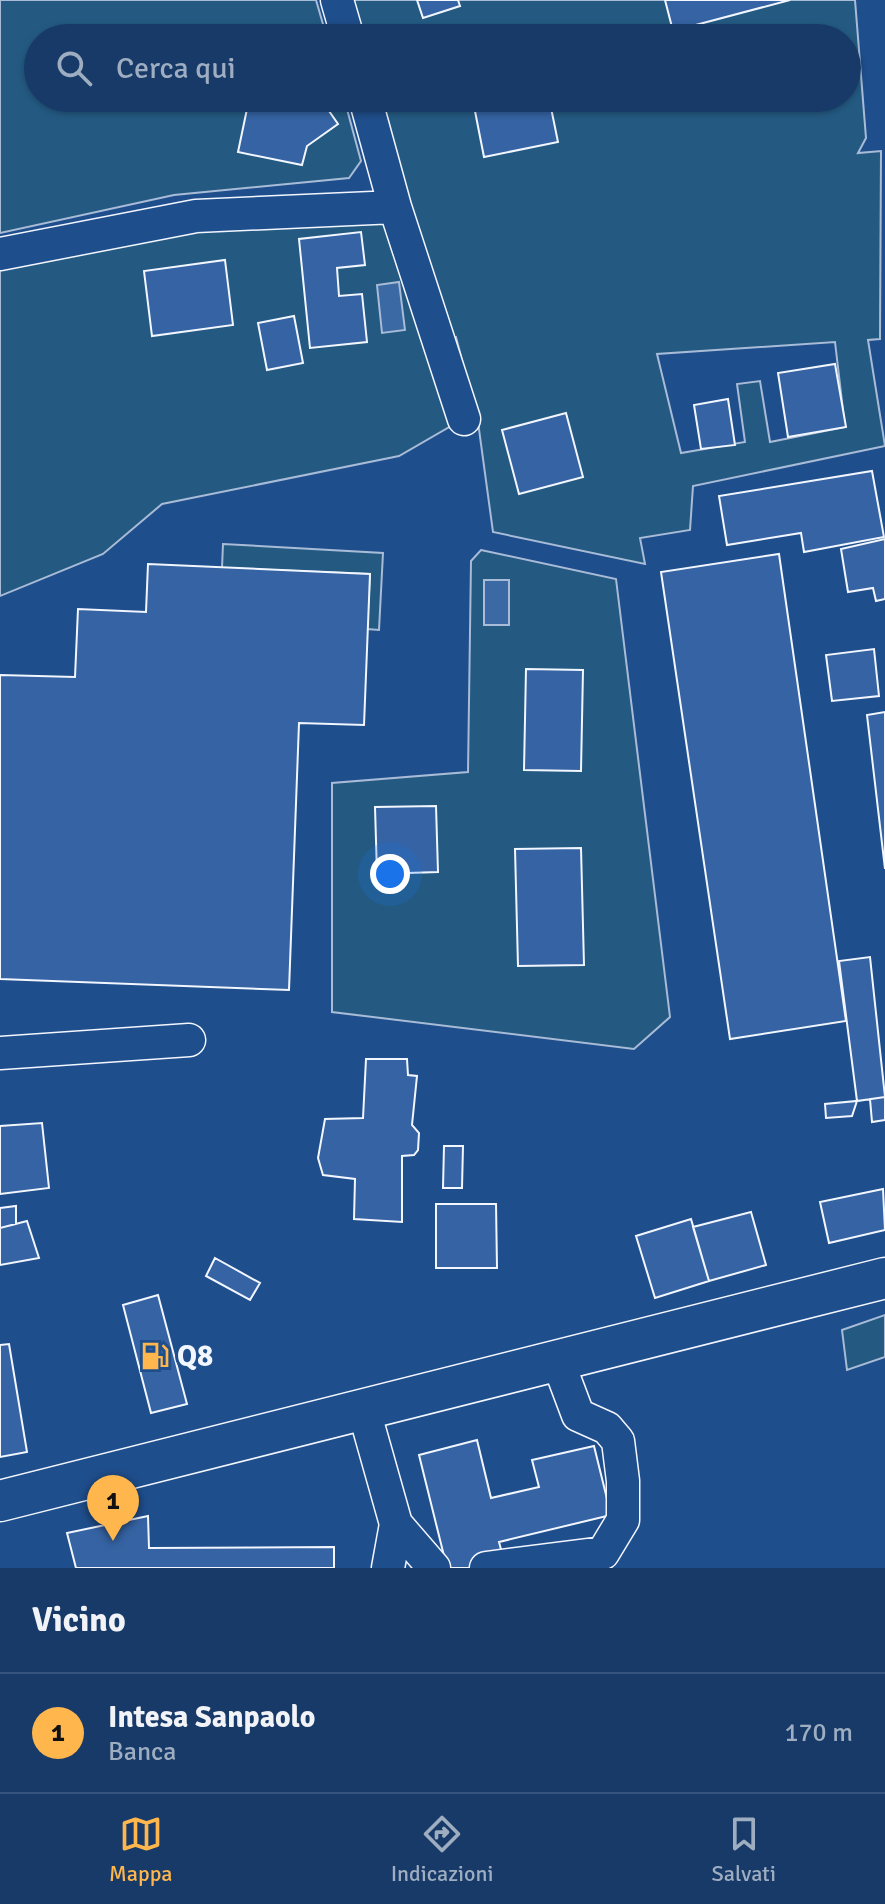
<!DOCTYPE html>
<html lang="it">
<style>
body{margin:0;font-family:Signika,sans-serif;background:#20416f;color:#f1f3f6}
.you{position:absolute;left:390px;top:874px;width:28px;height:28px;margin:-20px;border:6px solid #fff;border-radius:50%;background:#1a73e8;box-shadow:0 0 0 12px #1a73e833}
.badge{display:grid;place-items:center;width:52px;height:52px;border-radius:50%;background:#ffb74d;color:#111;font-size:26px;font-weight:700}
.pin{position:absolute;translate:-50% -66px;filter:drop-shadow(0 2px 4px #0008)}
.pin::after{content:'';position:absolute;top:42px;width:28px;height:24px;background:inherit;clip-path:polygon(0 0,100% 0,50% 100%)}
.list{margin:0;padding:0;list-style:none}
h2{display:flex;justify-content:space-between;align-items:center;height:104px;margin:0;padding:0 32px;font-size:34px}
h2 small{font-size:26px;font-weight:400;color:#9eadc0}
.list li{display:grid;grid-template-columns:52px 1fr auto;gap:24px;align-items:center;box-sizing:border-box;height:120px;padding:0 32px;border-top:2px solid #36547d}
.list b{display:block;font-size:30px;white-space:nowrap}
.list p{margin:0;font-size:26px;white-space:nowrap;color:#9eadc0}
.list em{font-size:26px;font-style:normal;color:#9eadc0}
.icon{flex:none;width:44px;height:44px;fill:none;stroke:currentColor;stroke-width:2;stroke-linecap:round;stroke-linejoin:round}
.map{position:relative;flex:none;width:885px;height:1568px;overflow:hidden}
.search{position:absolute;background:#173a69;box-shadow:0 2px 6px #0004;left:24px;right:24px;top:24px;height:88px;display:flex;align-items:center;gap:20px;box-sizing:border-box;padding:0 28px;border-radius:44px;color:#9eadc0;font-size:30px}
.sheet{height:224px;background:#173a69}
nav{display:flex;justify-content:space-around;align-items:center;box-sizing:border-box;height:112px;border-top:2px solid #36547d;background:#173a69;font-size:22px;color:#9eadc0}
nav a{display:grid;justify-items:center;gap:4px}
nav .on{color:#ffb74d}
.map>svg:first-child{display:block}
</style>
<div class="map">
<svg width="885" height="1568" viewBox="0 0 885 1568">
<rect width="100%" height="100%" fill="#1f4e8c"/>
<path fill="#245a82" stroke="#a8bbd7" stroke-width="2" fill-rule="evenodd" d="M 0,0 L 316,0 L 327,38 L 38,38 L 38,98 L 344,98 L 361,161 L 349,178 L 174,195 L 0,233 Z
M 347,0 L 855,0 L 866,138 L 858,153 L 881,151 L 880,339 L 868,340 L 885,446 L 693,486 L 690,530 L 640,538 L 645,564 L 493,532 L 478,422 L 456,337 L 439,342 L 463,419 L 399,456 L 162,504 L 103,554 L 0,596 L 0,254 L 395,207 L 375,98 L 847,98 L 847,38 L 357,38 ZM 835,342 L 845,427 L 770,442 L 760,381 L 737,384 L 745,442 L 681,453 L 657,354 Z
M 223,544 L 383,553 L 379,630 L 367,629 L 370,574 L 222,568 Z
M 481,550 L 616,579 L 670,1017 L 634,1049 L 332,1012 L 332,783 L 468,772 L 471,561 Z
M 885,1315 L 885,1357 L 847,1370 L 842,1330 Z"/>
<path fill="#3b69a3" stroke="#a8bbd7" stroke-width="2" d="M 399,282 L 405,330 L 382,333 L 377,285 Z
M 484,580 L 509,580 L 509,625 L 484,625 Z"/>
<path fill="#3563a3" stroke="#f2f6ff" stroke-width="2" d="M 417,0 L 458,0 L 460,6 L 423,18 Z
M 665,0 L 790,0 L 673,31 Z
M 203,98 L 320,98 L 338,124 L 307,146 L 302,165 L 238,152 L 247,109 Z
M 489,98 L 549,98 L 558,142 L 484,157 L 473,101 Z
M 361,232 L 365,265 L 337,268 L 339,296 L 362,294 L 367,342 L 310,348 L 299,239 Z
M 225,260 L 233,325 L 152,336 L 144,271 Z
M 294,316 L 303,363 L 267,370 L 258,323 Z
M 835,364 L 846,427 L 788,437 L 778,373 Z
M 728,399 L 735,445 L 701,449 L 694,405 Z
M 566,413 L 583,477 L 519,494 L 502,430 Z
M 872,471 L 884,537 L 804,552 L 801,533 L 727,545 L 719,496 Z
M 885,539 L 885,599 L 876,601 L 873,588 L 848,592 L 841,549 Z
M 779,554 L 846,1021 L 730,1039 L 661,572 Z
M 148,564 L 370,574 L 364,725 L 299,723 L 289,990 L 0,979 L 0,675 L 75,677 L 78,609 L 146,612 Z
M 874,649 L 879,696 L 832,701 L 826,655 Z
M 526,669 L 583,670 L 581,771 L 524,770 Z
M 885,712 L 885,869 L 867,715 Z
M 436,806 L 438,872 L 377,874 L 375,807 Z
M 581,848 L 584,965 L 518,966 L 515,849 Z
M 870,957 L 885,1097 L 857,1101 L 839,961 Z
M 366,1059 L 407,1059 L 408,1075 L 417,1076 L 412,1125 L 419,1133 L 418,1150 L 414,1155 L 402,1156 L 402,1222 L 354,1219 L 355,1179 L 323,1175 L 318,1158 L 325,1119 L 363,1118 Z
M 885,1097 L 885,1120 L 872,1122 L 870,1099 Z
M 857,1101 L 852,1116 L 826,1118 L 825,1104 Z
M 42,1123 L 49,1188 L 0,1194 L 0,1126 Z
M 444,1146 L 463,1146 L 462,1188 L 443,1188 Z
M 883,1189 L 885,1230 L 829,1243 L 820,1202 Z
M 436,1204 L 496,1204 L 497,1268 L 436,1268 Z
M 16,1206 L 16,1224 L 0,1228 L 0,1208 Z
M 751,1212 L 766,1265 L 709,1281 L 693,1227 Z
M 691,1219 L 709,1281 L 655,1298 L 636,1236 Z
M 27,1221 L 39,1258 L 0,1265 L 0,1228 Z
M 215,1258 L 260,1283 L 250,1300 L 206,1276 Z
M 158,1295 L 187,1404 L 151,1413 L 123,1305 Z
M 9,1344 L 27,1452 L 0,1457 L 0,1345 Z
M 477,1440 L 491,1498 L 539,1487 L 532,1460 L 594,1446 L 611,1515 L 499,1542 L 506,1568 L 447,1568 L 419,1455 Z
M 148,1516 L 149,1548 L 334,1547 L 334,1568 L 76,1568 L 67,1533 Z"/>
<g fill="none" stroke-linecap="round" stroke-linejoin="round">
<defs>
<path id="minor" d="M 337,0 L 348,38
M 365,98 L 395,207 L 464,419
M 0,254 L 196,216 L 395,207
M 0,1053 L 189,1040
M 363,1407 L 396,1524 L 388,1568
M 396,1524 L 434,1568
M 486,1568 L 603,1553 L 623,1520 L 623,1481 L 618,1441 L 607,1428 L 578,1415 L 557,1359"/>
<path id="major" d="M 0,1501 L 885,1278"/>
</defs>
<use href="#minor" stroke="#f2f6ff" stroke-width="35"/>
<use href="#major" stroke="#f2f6ff" stroke-width="43"/>
<use href="#minor" stroke="#1f4e8c" stroke-width="32"/>
<use href="#major" stroke="#1f4e8c" stroke-width="40"/>
</g>
<defs>
<symbol id="fuel-bare" viewBox="-9 -9 18 18"><path d="M-5.5-6h7V0h2V4h1.3V-2.5L3-4.5l.8-.8L6-3V5H2.5V1h-1V6h-7ZM-4.2-4.7v3.2H.2V-4.7Z" fill="#ffb74d" stroke="#1f4e8c" stroke-width="2.5" paint-order="stroke"/></symbol>
</defs>
<g fill-rule="evenodd">
<use href="#fuel-bare" x="135" y="1336" width="40" height="40"/>
</g>
<g text-anchor="middle" stroke-width="6" stroke-linejoin="round" paint-order="stroke">
<g font-size="30" font-weight="bold" fill="#f2f6ff" stroke="#1f4e8c" text-anchor="start">
<text x="177" y="1366">Q8</text>
</g>
</g>
</svg>
<div class="you"></div>
<div class="pin badge" style="left:113px;top:1541px">1</div>
<div class="search"><svg class="icon" aria-label="search" viewBox="0 0 24 24"><circle cx="10" cy="10" r="6"/><path d="M15 15l6 6"/></svg>Cerca qui</div>
</div>
<section class="sheet">
<h2>Vicino<small></small></h2>
<ul class="list">
<li><span class="badge">1</span><div><b>Intesa Sanpaolo</b><p>Banca</p></div><em>170 m</em></li>
</ul>
</section>
<nav>
<a class="on"><svg class="icon" aria-label="map" viewBox="0 0 24 24"><path d="M3 6l6-2 6 2 6-2v14l-6 2-6-2-6 2zM9 4v14M15 6v14"/></svg>Mappa</a>
<a><svg class="icon" aria-label="directions" viewBox="0 0 24 24"><path d="M12 3l9 9-9 9-9-9zM9 14v-3h6M13 9l2 2-2 2"/></svg>Indicazioni</a>
<a><svg class="icon" aria-label="saved" viewBox="0 0 24 24"><path d="M7 4h10v16l-5-4-5 4z"/></svg>Salvati</a>
</nav>
